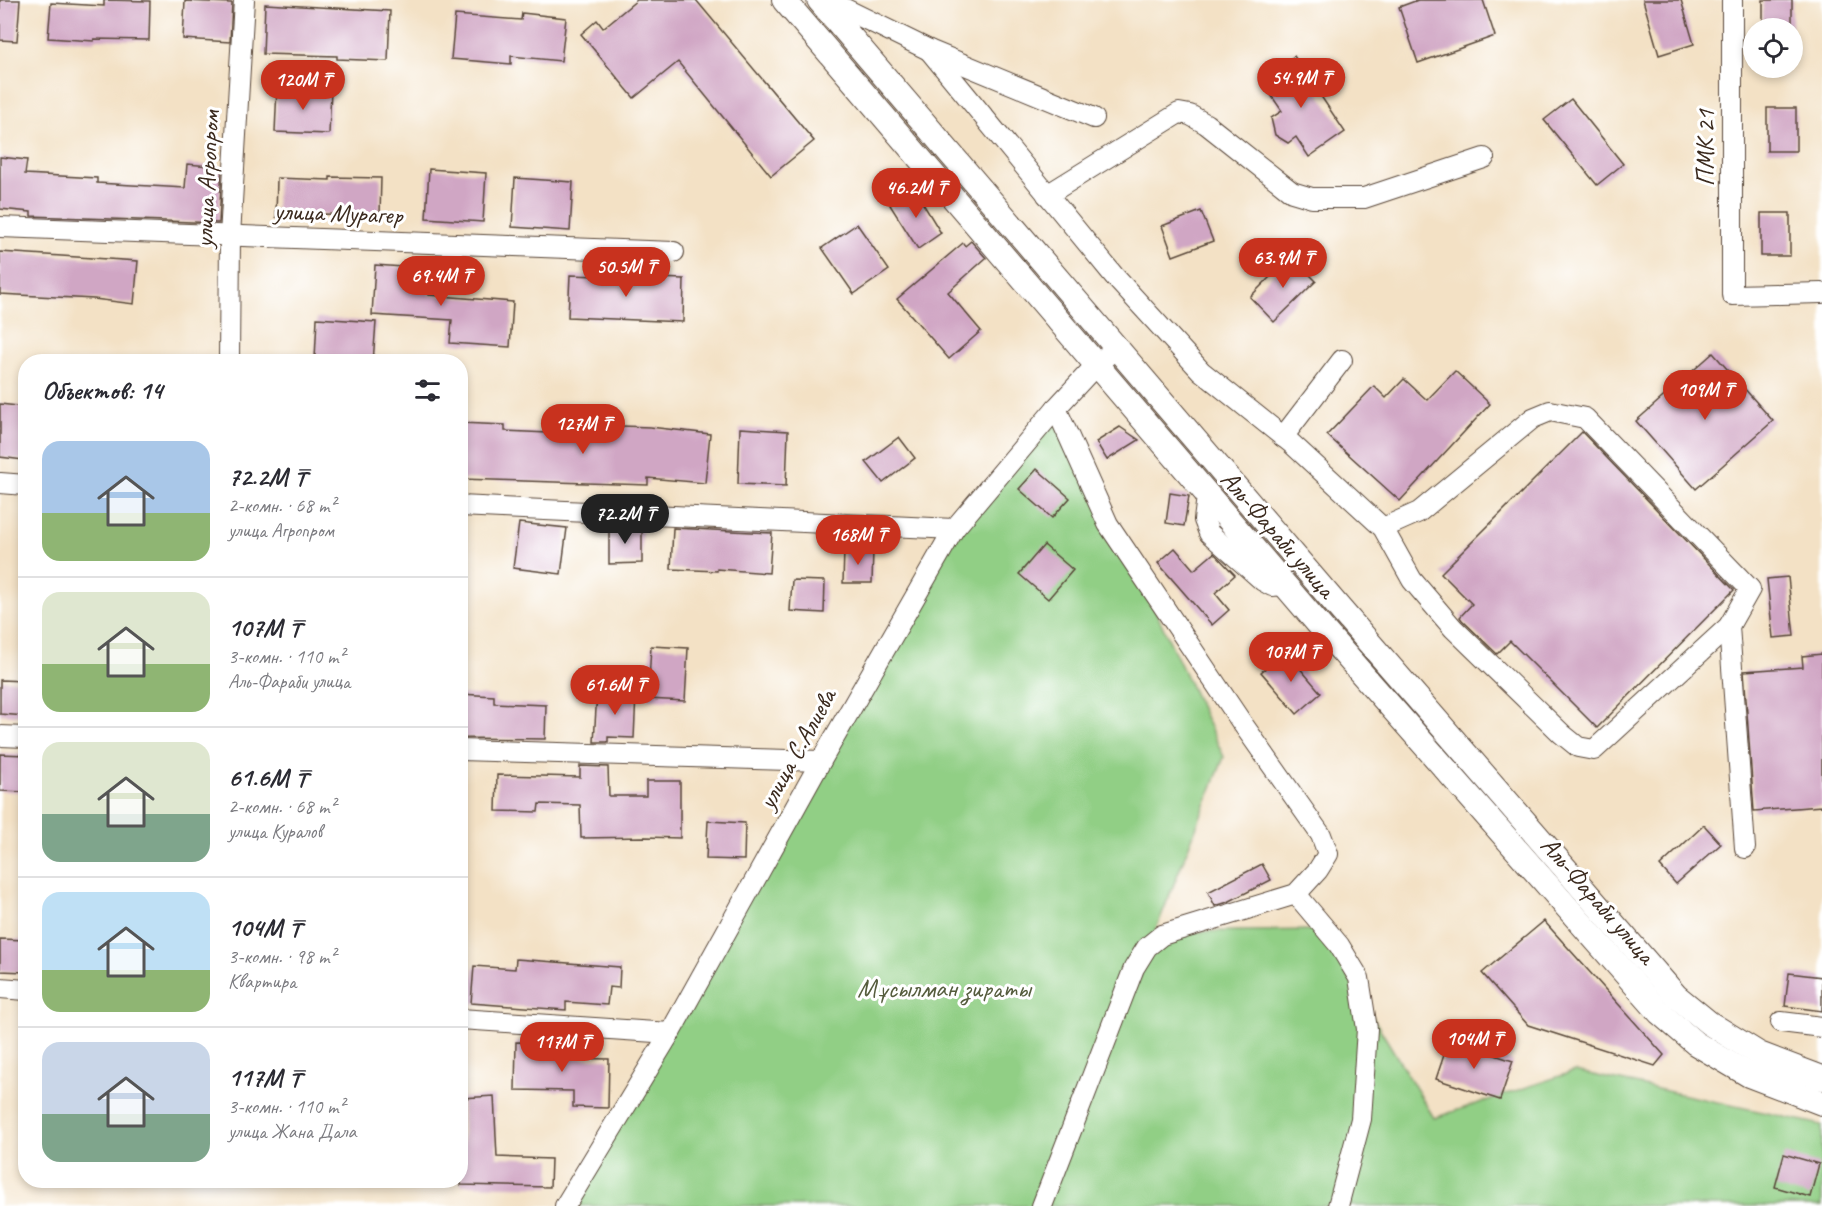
<!DOCTYPE html>
<html lang="ru">
<meta charset="utf-8">
<style>
body{margin:0;font-family:Caveat,sans-serif;background:#f2f2f3;color:#2b2b33;height:100vh;display:flex;flex-direction:column;font-size:22px;white-space:nowrap}
*{box-sizing:border-box;margin:0}
p{font-size:20px;color:#7c7c81}
.icon{flex:none;width:33px;height:33px;fill:none;stroke:currentColor;stroke-width:2;stroke-linecap:round;stroke-linejoin:round}
.map{position:relative;flex:1;overflow:hidden}
.side{position:absolute;left:18px;top:354px;width:450px;height:834px;display:flex;flex-direction:column;background:#fff;border-radius:24px;box-shadow:0 3px 9px #0003}
.side>*{flex:none}
.controls{position:absolute;left:1743px;top:18px;display:grid;gap:12px}
.controls a{display:grid;place-items:center;width:60px;height:60px;border-radius:50%;background:#fff;box-shadow:0 3px 9px #0003;font-size:30px}
.price{position:absolute;translate:-50% -51px;padding:0 14px;border-radius:21px;background:#c8321e;color:#fff;font-size:20px;line-height:39px;filter:drop-shadow(0 2px 3px #0008)}
.price::after{content:'';position:absolute;left:50%;top:36px;width:18px;height:14px;margin-left:-9px;background:inherit;clip-path:polygon(0 0,100% 0,50% 100%)}
.price.on{background:#222;color:#fff}
ul{padding:0;list-style:none}
li{display:flex;align-items:center;gap:18px;height:150px;padding:0 24px}
li+li{border-top:2px solid #e1e1e2}
li span{display:grid;place-items:center;flex:none;width:168px;height:120px;border-radius:18px;color:#555}
li>.icon{margin-inline-start:auto}
span .icon{width:72px;height:72px;fill:#fffc;stroke-width:1}
li b{font-size:26px}
h2{display:flex;justify-content:space-between;align-items:center;height:72px;padding:0 24px;font-size:26px}
.map>svg:first-child{display:block}
.green{fill:#91cf85;stroke:#667c52;stroke-width:1.5}
.building{fill:#d0a6c4}
.lines{fill:none;stroke-linecap:round;stroke-linejoin:round}
.minor-casing{stroke:#574537;stroke-width:22}
.major-casing{stroke:#574537;stroke-width:26}
.minor{stroke:#fff;stroke-width:20}
.major{stroke:#fff;stroke-width:24}
.labels{text-anchor:middle;dominant-baseline:central;stroke-width:6;stroke-linejoin:round;paint-order:stroke}
.street-label{font-size:26px;fill:#3b2a1e;stroke:#fff}
.park-label{font-size:26px;fill:#555c3d;stroke:#fff}
</style>
<div class="map">
<svg width="1822" height="1206" viewBox="0 0 1822 1206">
<rect width="100%" height="100%" fill="#fff"/>
<filter id="ink" filterUnits="userSpaceOnUse"><feTurbulence type="fractalNoise" baseFrequency=".0167" numOctaves="2"/><feDisplacementMap in="SourceGraphic" scale="12" xChannelSelector="R" yChannelSelector="G"/><feConvolveMatrix kernelMatrix="1 2 1 2 8 2 1 2 1" color-interpolation-filters="sRGB"/></filter>
<filter id="wash" filterUnits="userSpaceOnUse"><feTurbulence type="fractalNoise" baseFrequency=".008" numOctaves="4" result="noise"/><feDisplacementMap in="SourceGraphic" scale="24" xChannelSelector="R" yChannelSelector="G"/><feGaussianBlur stdDeviation="1.35" result="paint"/><feColorMatrix in="noise" values="0 0 0 0 0 0 0 0 0 0 0 0 0 0 0 0 0 1.4 0 .05"/><feComposite in="paint" operator="in"/></filter>
<g filter="url(#wash)">
<rect width="100%" height="100%" fill="#f3e1c5"/>
<!-- green -->
<polygon class="green" points="1056,399 1224,757 1155,932 1320,930 1434,1118 1575,1071 1822,1125 1822,1206 565,1206 954,529"/>
<g id="blocks">
<!-- building -->
<g class="building">
<polygon points="0,0 20,0 17,41 0,40"/>
<polygon points="104,0 150,1 149,40 94,39 94,41 48,38 51,3 104,6"/>
<polygon points="637,0 696,0 814,141 771,176 678,62 634,98 581,34 597,20 603,28"/>
<polygon points="1418,0 1483,0 1495,36 1418,63 1399,7"/>
<polygon points="1643,0 1681,0 1694,44 1659,55"/>
<rect x="1763" y="0" width="29" height="28"/>
<polygon points="185,1 232,3 230,42 183,39"/>
<polygon points="265,4 390,11 388,61 337,59 337,56 263,54"/>
<polygon points="522,13 566,18 561,61 511,56 511,64 451,59 455,15 521,20"/>
<polygon points="1294,56 1345,132 1309,157 1296,137 1288,143 1275,135 1271,118 1282,111 1260,79"/>
<polygon points="277,88 331,90 329,134 275,132"/>
<polygon points="1571,99 1623,164 1597,185 1544,120"/>
<rect x="1767" y="108" width="29" height="43"/>
<polygon points="0,157 27,160 25,174 97,178 97,183 185,188 187,164 222,167 219,223 31,216 31,212 0,209"/>
<polygon points="429,169 486,173 483,222 426,218"/>
<polygon points="330,177 381,178 380,215 319,214 319,218 276,217 277,178 330,180"/>
<polygon points="515,178 573,182 570,231 512,227"/>
<polygon points="914,189 941,233 918,249 890,205"/>
<polygon points="1201,211 1213,241 1173,256 1162,226"/>
<rect x="1761" y="213" width="29" height="43"/>
<polygon points="857,224 889,270 854,294 822,248"/>
<polygon points="971,241 986,258 948,292 981,331 949,359 897,299 963,243 965,246"/>
<polygon points="0,252 138,261 134,304 94,299 0,294"/>
<polygon points="1291,256 1316,281 1274,322 1250,297"/>
<polygon points="375,265 431,269 429,295 513,302 510,347 450,343 452,320 372,315"/>
<polygon points="570,275 684,279 683,322 568,317"/>
<polygon points="317,318 376,322 373,362 315,359"/>
<polygon points="1713,353 1773,421 1696,489 1636,421"/>
<polygon points="1455,371 1490,404 1400,501 1327,435 1374,386 1386,398 1404,379 1427,400"/>
<polygon points="0,404 26,407 23,460 0,457"/>
<polygon points="460,423 505,425 505,431 592,435 592,425 650,427 710,434 705,483 648,478 648,485 460,479"/>
<polygon points="1120,427 1139,440 1107,460 1096,442"/>
<polygon points="740,428 788,431 786,486 738,484"/>
<polygon points="1582,432 1734,590 1597,728 1510,641 1497,654 1462,620 1460,617 1472,604 1441,573"/>
<polygon points="899,437 915,458 883,483 866,462"/>
<polygon points="1037,469 1070,498 1052,518 1019,489"/>
<polygon points="1170,493 1189,496 1184,526 1166,523"/>
<polygon points="519,523 567,528 561,574 513,568"/>
<polygon points="609,526 642,526 642,563 609,564"/>
<polygon points="673,528 772,533 769,573 717,569 717,571 671,569"/>
<polygon points="1044,545 1073,570 1048,599 1019,574"/>
<polygon points="1175,548 1194,570 1214,553 1235,575 1215,593 1229,610 1212,625 1158,563"/>
<polygon points="844,550 873,550 872,583 843,583"/>
<polygon points="1788,577 1794,636 1773,638 1767,579"/>
<polygon points="792,580 825,581 824,613 790,611"/>
<polygon points="651,646 688,648 685,701 648,699"/>
<polygon points="1286,652 1321,693 1297,714 1261,672"/>
<polygon points="1822,654 1822,806 1754,811 1744,671 1803,667 1802,656"/>
<polygon points="0,680 26,681 26,716 0,714"/>
<polygon points="597,692 636,694 634,738 608,737 608,742 594,742"/>
<polygon points="460,694 494,696 494,703 546,705 545,739 460,738"/>
<polygon points="0,754 26,755 26,792 0,791"/>
<polygon points="580,766 608,767 609,796 646,796 646,781 680,781 680,838 645,837 581,838 580,805 539,804 538,812 496,811 497,775 580,777"/>
<polygon points="708,821 745,823 744,860 706,859"/>
<polygon points="1704,825 1721,844 1676,884 1660,866"/>
<polygon points="1262,864 1271,880 1228,902 1215,906 1208,892"/>
<polygon points="1544,921 1664,1055 1655,1066 1528,1025 1482,973"/>
<polygon points="0,939 26,940 26,972 0,971"/>
<polygon points="516,959 620,967 619,988 609,987 607,1005 566,1002 566,1010 471,1003 474,966 515,969"/>
<polygon points="1789,973 1822,977 1822,1011 1785,1006"/>
<polygon points="1449,1040 1513,1061 1500,1100 1436,1079"/>
<polygon points="516,1042 569,1043 569,1058 609,1059 608,1108 573,1107 573,1091 515,1090"/>
<polygon points="494,1096 497,1157 551,1159 550,1187 461,1185 462,1150 464,1150 462,1098"/>
<polygon points="1784,1154 1819,1164 1810,1197 1775,1187"/>
</g>
</g>
</g>
<g filter="url(#ink)">
<use href="#blocks" fill-opacity="0" stroke="#574537" stroke-width="1.5"/>
<g class="lines">
<defs>
<g id="minor">
<polyline points="827,0 929,50 1094,118"/>
<polyline points="1732,0 1732,295 1822,293"/>
<polyline points="929,50 1115,277 1201,371 1291,443 1383,528 1412,580 1453,628 1562,734 1578,747 1594,750 1729,626 1750,589 1585,418 1550,411 1533,418 1419,512 1383,528"/>
<polyline points="1047,195 1179,113 1190,115 1206,124 1292,192 1312,198 1364,198 1484,158"/>
<polyline points="0,227 674,252"/>
<polyline points="229,362 230,236 244,0"/>
<polyline points="1283,437 1342,360"/>
<polyline points="0,483 26,485"/>
<polyline points="1207,496 1204,520 1209,533 1263,581 1272,586 1284,585"/>
<polyline points="460,506 954,529"/>
<polyline points="1729,626 1745,848"/>
<polyline points="0,736 26,737"/>
<polyline points="460,750 821,761"/>
<polyline points="1296,894 1339,945 1359,978 1367,1029 1361,1119 1338,1206"/>
<polyline points="0,988 26,990"/>
<polyline points="460,1019 670,1033"/>
<polyline points="1781,1022 1822,1027"/>
<polyline points="565,1206 670,1033 821,761 954,529 1056,408 1095,366 1116,348"/>
<polyline points="1042,1206 1134,968 1147,947 1162,935 1296,894 1318,870 1328,854 1321,835 1242,723 1108,524 1056,408"/>
</g>
<g id="major">
<polyline points="784,0 1320,626 1660,1013 1695,1043 1749,1075 1822,1103"/>
<polyline points="819,0 1340,609 1676,996 1709,1023 1759,1054 1822,1078"/>
</g>
</defs>
<!-- minor casing -->
<use href="#minor" class="minor-casing"/>
<!-- major casing -->
<use href="#major" class="major-casing"/>
<!-- minor -->
<use href="#minor" class="minor"/>
<!-- major -->
<use href="#major" class="major"/>
</g>
</g>
<g class="labels">
<!-- street labels -->
<g class="street-label">
<text transform="translate(1705 148) rotate(-90)">ПМК 21</text>
<text transform="translate(207 179) rotate(-87)">улица Агропром</text>
<text transform="translate(338 213) rotate(2)">улица Мурагер</text>
<text transform="translate(1278 534) rotate(49)">Аль-Фараби улица</text>
<text transform="translate(797 749) rotate(-61)">улица С.Алиева</text>
<text transform="translate(1598 900) rotate(49)">Аль-Фараби улица</text>
</g>
<!-- park labels -->
<g class="park-label">
<text x="944" y="988">Мұсылман зираты</text>
</g>
</g>
</svg>
<div class="controls">
<a><svg class="icon" aria-label="locate" viewBox="0 0 24 24"><circle cx="12" cy="12" r="6"/><path d="M12 2v4M12 18v4M2 12h4M18 12h4"/></svg></a>
</div>
<b class="price" style="left:1301px;top:109px">54.9M ₸</b>
<b class="price" style="left:303px;top:111px">120M ₸</b>
<b class="price" style="left:916px;top:219px">46.2M ₸</b>
<b class="price" style="left:1283px;top:289px">63.9M ₸</b>
<b class="price" style="left:626px;top:298px">50.5M ₸</b>
<b class="price" style="left:441px;top:307px">69.4M ₸</b>
<b class="price" style="left:1705px;top:421px">109M ₸</b>
<b class="price" style="left:583px;top:455px">127M ₸</b>
<b class="price on" style="left:625px;top:545px">72.2M ₸</b>
<b class="price" style="left:858px;top:566px">168M ₸</b>
<b class="price" style="left:1291px;top:683px">107M ₸</b>
<b class="price" style="left:615px;top:716px">61.6M ₸</b>
<b class="price" style="left:1474px;top:1070px">104M ₸</b>
<b class="price" style="left:562px;top:1073px">117M ₸</b>
<section class="side">
<h2>Объектов: 14<svg class="icon" aria-label="filters" viewBox="0 0 24 24"><path d="M4 7h16M4 17h16"/><circle cx="9" cy="7" r="2"/><circle cx="15" cy="17" r="2"/></svg></h2>
<ul>
<li><span style="background:linear-gradient(#a9c7e8 60%,#8fb573 0)"><svg class="icon" aria-label="home" viewBox="0 0 24 24"><path d="M3 11l9-7 9 7M6 9v11h12V9"/></svg></span><div><b>72.2M ₸</b><p>2-комн. · 68 m²</p><p>улица Агропром</p></div></li>
<li><span style="background:linear-gradient(#dfe7d0 60%,#8fb573 0)"><svg class="icon" aria-label="home" viewBox="0 0 24 24"><path d="M3 11l9-7 9 7M6 9v11h12V9"/></svg></span><div><b>107M ₸</b><p>3-комн. · 110 m²</p><p>Аль-Фараби улица</p></div></li>
<li><span style="background:linear-gradient(#dfe7d0 60%,#7fa58c 0)"><svg class="icon" aria-label="home" viewBox="0 0 24 24"><path d="M3 11l9-7 9 7M6 9v11h12V9"/></svg></span><div><b>61.6M ₸</b><p>2-комн. · 68 m²</p><p>улица Куралов</p></div></li>
<li><span style="background:linear-gradient(#bfe0f5 65%,#8fb573 0)"><svg class="icon" aria-label="home" viewBox="0 0 24 24"><path d="M3 11l9-7 9 7M6 9v11h12V9"/></svg></span><div><b>104M ₸</b><p>3-комн. · 98 m²</p><p>Квартира</p></div></li>
<li><span style="background:linear-gradient(#c9d6e8 60%,#7fa58c 0)"><svg class="icon" aria-label="home" viewBox="0 0 24 24"><path d="M3 11l9-7 9 7M6 9v11h12V9"/></svg></span><div><b>117M ₸</b><p>3-комн. · 110 m²</p><p>улица Жана Дала</p></div></li>
</ul>
</section>
</div>
